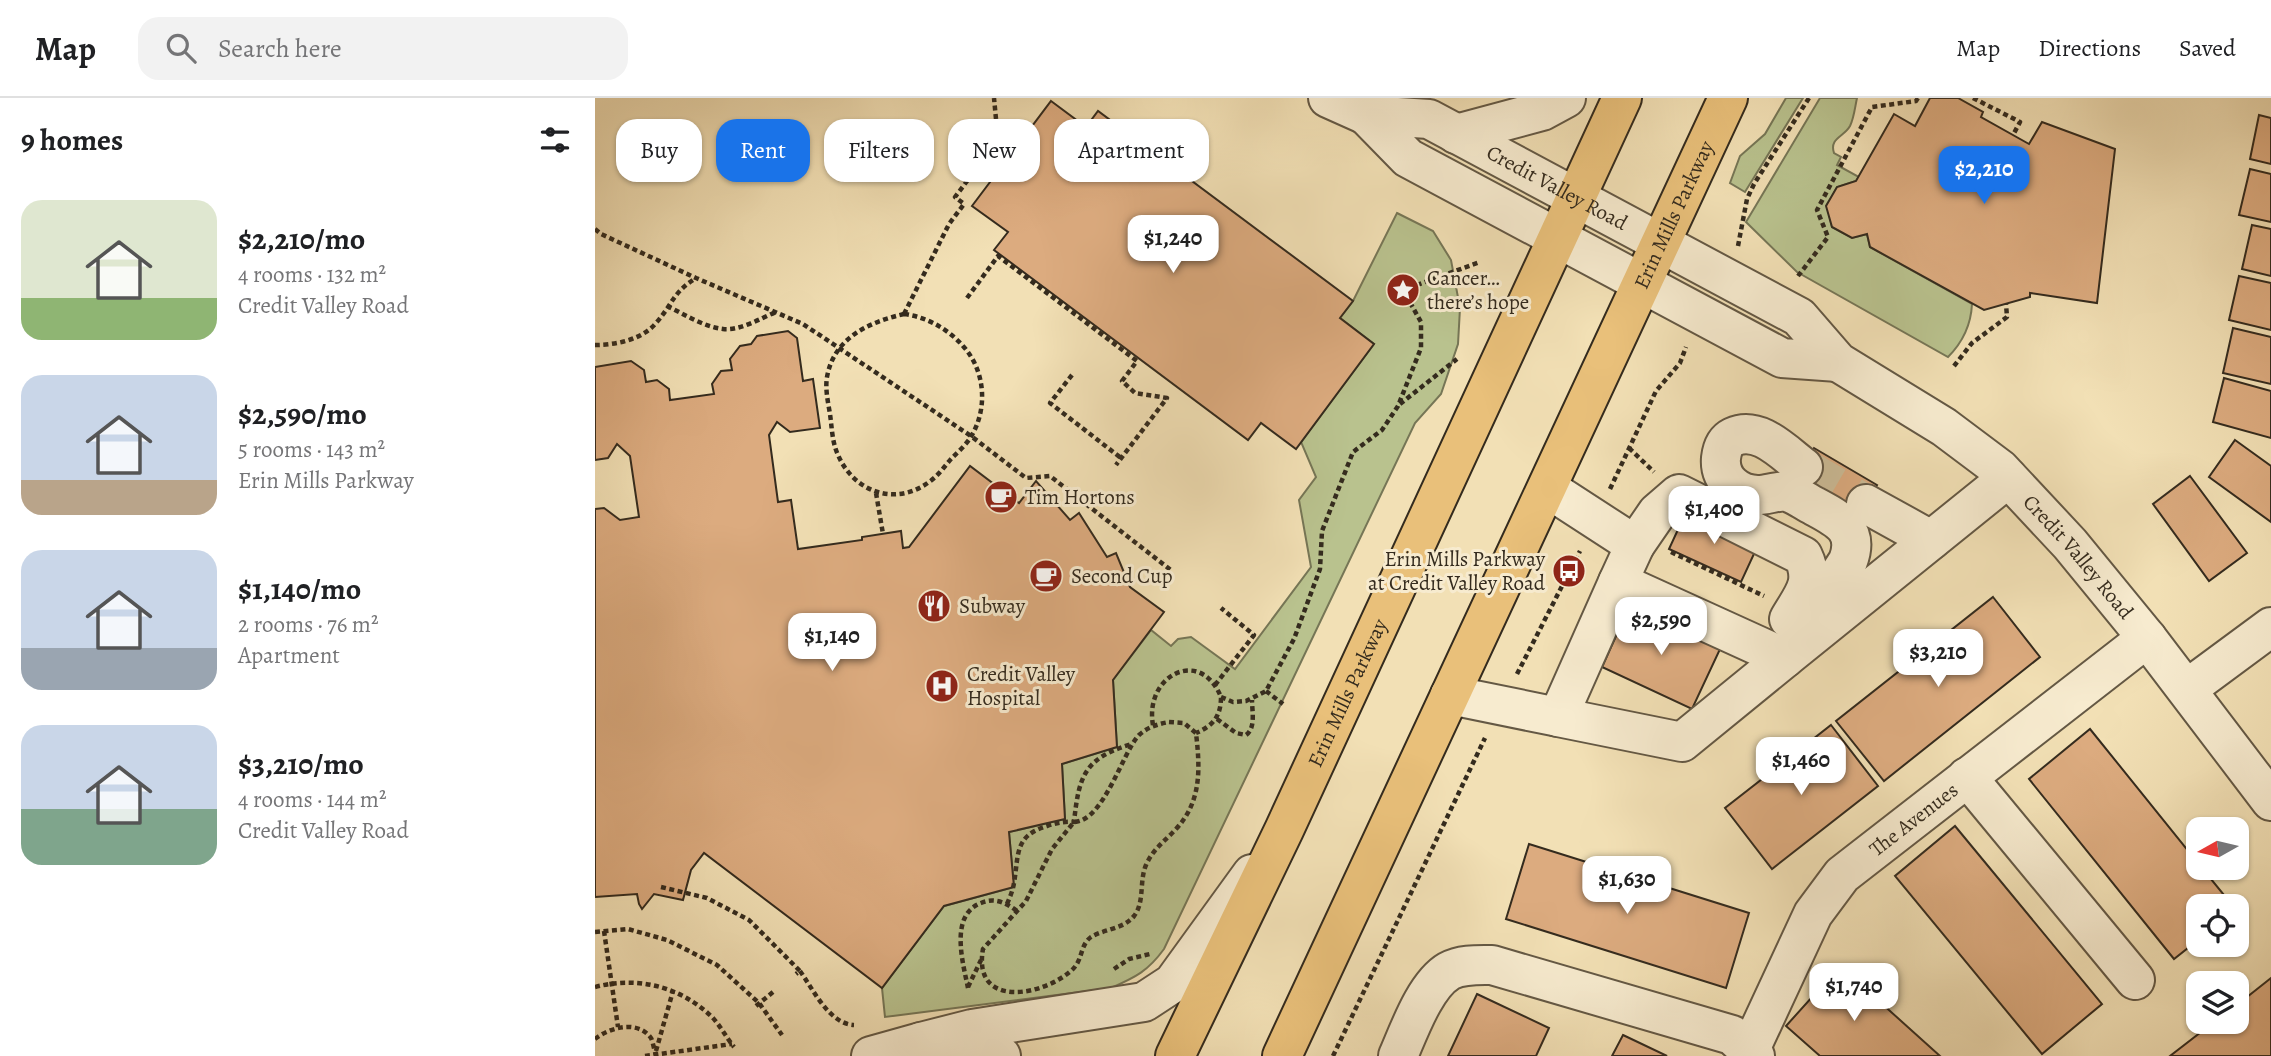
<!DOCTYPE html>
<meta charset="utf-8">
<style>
body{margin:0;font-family:Alegreya,serif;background:#f2f2f2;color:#202124;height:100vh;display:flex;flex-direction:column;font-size:26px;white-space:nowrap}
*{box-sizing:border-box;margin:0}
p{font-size:23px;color:#757577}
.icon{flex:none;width:38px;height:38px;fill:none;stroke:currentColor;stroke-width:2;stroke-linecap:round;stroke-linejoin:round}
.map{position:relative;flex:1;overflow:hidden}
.sheet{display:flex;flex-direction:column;background:#fff;width:595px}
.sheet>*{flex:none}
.guide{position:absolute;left:21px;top:21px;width:665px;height:63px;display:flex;gap:14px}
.needle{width:46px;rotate:262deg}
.controls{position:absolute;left:1591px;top:719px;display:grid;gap:14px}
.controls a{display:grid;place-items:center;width:63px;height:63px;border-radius:14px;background:#fff;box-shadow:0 2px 5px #0004;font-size:35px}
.price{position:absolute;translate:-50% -60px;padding:0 16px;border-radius:14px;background:#fff;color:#222;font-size:23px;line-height:46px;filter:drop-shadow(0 2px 4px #0008)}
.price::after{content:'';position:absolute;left:50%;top:42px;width:21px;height:16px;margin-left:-10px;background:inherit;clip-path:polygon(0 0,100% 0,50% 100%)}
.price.current{background:#1a73e8;color:#fff}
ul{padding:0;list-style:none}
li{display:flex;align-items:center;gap:21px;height:175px;padding:0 21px}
li span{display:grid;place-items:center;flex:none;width:196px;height:140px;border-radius:21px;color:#555}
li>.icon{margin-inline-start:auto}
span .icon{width:84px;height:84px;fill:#fffc;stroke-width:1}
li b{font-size:30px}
h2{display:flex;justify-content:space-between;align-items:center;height:84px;padding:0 21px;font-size:30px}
.chip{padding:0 24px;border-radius:21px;background:#fff;box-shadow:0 2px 5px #0004;font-size:24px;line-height:63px}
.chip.current{background:#1a73e8;color:#fff}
header{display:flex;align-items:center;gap:42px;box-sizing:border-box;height:98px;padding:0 35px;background:#fff;border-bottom:2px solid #e0e0e0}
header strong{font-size:33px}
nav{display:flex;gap:38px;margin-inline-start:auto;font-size:24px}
.search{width:490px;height:63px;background:#f2f2f2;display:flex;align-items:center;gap:18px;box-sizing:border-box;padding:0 24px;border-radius:21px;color:#757577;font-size:26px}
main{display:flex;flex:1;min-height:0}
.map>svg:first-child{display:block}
.green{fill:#b9c28e;stroke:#767656;stroke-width:2}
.building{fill:#dcab7f;stroke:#342b1e;stroke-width:2}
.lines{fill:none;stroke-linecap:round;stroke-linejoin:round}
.minor-tunnel{stroke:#ccbc97;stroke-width:38;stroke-dasharray:38 19;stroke-linecap:butt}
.minor-casing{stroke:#645844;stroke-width:42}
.major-casing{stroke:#342b1e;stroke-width:42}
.path{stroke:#342b1e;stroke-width:4.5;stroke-dasharray:5 3.5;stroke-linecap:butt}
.minor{stroke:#f7ebcf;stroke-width:38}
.major{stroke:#e9c07a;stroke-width:38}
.labels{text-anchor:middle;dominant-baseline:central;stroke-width:6;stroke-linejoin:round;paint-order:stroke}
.street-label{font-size:21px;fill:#342b1e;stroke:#f7ebcf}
.poi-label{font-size:21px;fill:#342b1e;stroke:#f7ebcf;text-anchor:start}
</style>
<header>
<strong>Map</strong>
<div class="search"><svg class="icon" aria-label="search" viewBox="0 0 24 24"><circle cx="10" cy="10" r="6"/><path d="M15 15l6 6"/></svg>Search here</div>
<nav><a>Map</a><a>Directions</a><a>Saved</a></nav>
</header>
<main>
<section class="sheet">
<h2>9 homes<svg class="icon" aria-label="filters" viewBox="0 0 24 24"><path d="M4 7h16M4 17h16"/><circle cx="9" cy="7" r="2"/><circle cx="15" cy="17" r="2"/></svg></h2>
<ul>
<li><span style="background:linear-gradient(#dfe7d0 70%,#8fb573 0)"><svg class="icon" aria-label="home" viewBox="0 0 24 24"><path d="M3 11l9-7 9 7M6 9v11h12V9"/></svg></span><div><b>$2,210/mo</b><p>4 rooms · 132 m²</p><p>Credit Valley Road</p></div></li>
<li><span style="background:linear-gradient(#c9d6e8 75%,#b9a48a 0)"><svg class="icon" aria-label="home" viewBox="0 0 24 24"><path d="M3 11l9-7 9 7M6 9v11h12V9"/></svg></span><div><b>$2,590/mo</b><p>5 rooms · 143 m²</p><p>Erin Mills Parkway</p></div></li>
<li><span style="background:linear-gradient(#c9d6e8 70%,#9aa5b1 0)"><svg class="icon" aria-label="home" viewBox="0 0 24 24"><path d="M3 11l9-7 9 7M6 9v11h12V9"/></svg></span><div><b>$1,140/mo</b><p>2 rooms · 76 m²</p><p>Apartment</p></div></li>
<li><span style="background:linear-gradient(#c9d6e8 60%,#7fa58c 0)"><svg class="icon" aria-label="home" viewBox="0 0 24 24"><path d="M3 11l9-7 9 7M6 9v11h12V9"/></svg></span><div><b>$3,210/mo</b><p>4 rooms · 144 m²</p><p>Credit Valley Road</p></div></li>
</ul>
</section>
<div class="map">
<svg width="1676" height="958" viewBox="0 0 1676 958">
<rect width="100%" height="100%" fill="#f2e0b5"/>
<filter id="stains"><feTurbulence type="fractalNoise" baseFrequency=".00286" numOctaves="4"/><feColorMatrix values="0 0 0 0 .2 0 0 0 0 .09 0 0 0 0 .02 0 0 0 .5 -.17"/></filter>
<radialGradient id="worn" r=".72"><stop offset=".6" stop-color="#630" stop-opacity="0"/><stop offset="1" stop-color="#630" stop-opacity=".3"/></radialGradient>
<!-- green -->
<g class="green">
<polygon points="1191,0 1208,0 1150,94 1135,85 1145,58 1170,36"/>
<path d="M 1225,0 L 1262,0 C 1260,9 1259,20 1255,28 C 1249,39 1234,40 1239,55 L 1246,59 L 1242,67 L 1264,79 L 1261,83 L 1242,89 L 1232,108 L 1237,129 L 1257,140 L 1272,136 L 1275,149 L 1377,206 C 1376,227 1368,244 1353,259 L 1202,174 L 1151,124 Z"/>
<path d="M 802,115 L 838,133 L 856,162 L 865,210 L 863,246 L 846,296 L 820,325 L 569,851 C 553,873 541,879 516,890 L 290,919 L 287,890 L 349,808 L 419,789 L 414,734 L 470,721 L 467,666 L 522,649 L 518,582 L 556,532 L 576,548 L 583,541 L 596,539 L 640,571 L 716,469 L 704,402 L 721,379 L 706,344 L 779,246 L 745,220 L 758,203 Z"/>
</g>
<!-- building -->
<g class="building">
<polygon points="1335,0 1363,0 1388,14 1386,19 1434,46 1447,24 1520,51 1502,205 1435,195 1435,199 1389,212 1275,149 1272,136 1257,140 1237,129 1231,108 1242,89 1261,83 1299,16 1320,28"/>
<polygon points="456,3 491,29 503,13 758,203 745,220 779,246 701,351 666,325 653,342 399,152 413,134 377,108"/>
<polygon points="1664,17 1676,20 1676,66 1655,61"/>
<polygon points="1655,71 1676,76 1676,124 1644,117"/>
<polygon points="1657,127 1676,131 1676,178 1647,171"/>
<polygon points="1644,178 1676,185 1676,232 1634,222"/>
<polygon points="1638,230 1676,239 1676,286 1628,275"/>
<polygon points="193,233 202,240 208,283 218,281 225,330 195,334 182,324 174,337 183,404 196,402 203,451 267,442 267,439 306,433 308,450 314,449 375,368 424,405 441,383 475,422 484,415 512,459 521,455 535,489 569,514 518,582 522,649 467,666 470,721 414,734 419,789 349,808 287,890 109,755 96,772 88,802 59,796 47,811 44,806 42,796 0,799 0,411 9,410 25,422 44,419 35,358 22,346 13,360 0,362 0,269 36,263 49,272 51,284 62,282 74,291 75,302 119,296 117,286 126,273 137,272 135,261 145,248 156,246 162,238"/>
<polygon points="1629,280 1676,293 1676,340 1618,324"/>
<polygon points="1640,342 1676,368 1676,424 1614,379"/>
<polygon points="1219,350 1282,387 1264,418 1201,380"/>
<polygon points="1595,378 1652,455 1614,483 1558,406"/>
<polygon points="1092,412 1164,445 1146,484 1074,451"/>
<polygon points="1398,499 1445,559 1289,683 1241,623"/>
<polygon points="1035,507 1126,549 1097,611 1007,569"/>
<polygon points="1236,627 1283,688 1177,771 1130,710"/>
<polygon points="1495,631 1603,765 1603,770 1607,770 1638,808 1603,808 1603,842 1579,861 1434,681"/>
<polygon points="1360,728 1507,906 1447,956 1300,778"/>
<polygon points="934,746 1154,815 1131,890 911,821"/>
<polygon points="1245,868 1345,958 1225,958 1191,928"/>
<polygon points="1676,880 1676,958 1575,958 1619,924 1642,924 1642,907"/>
<polygon points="882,896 954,930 941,958 853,958"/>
<polygon points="1028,937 1072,958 1017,958"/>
</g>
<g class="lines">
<!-- minor-tunnel -->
<polyline class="minor-tunnel" points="1208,369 1271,406"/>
<defs>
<g id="minor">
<path id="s1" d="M 733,0 L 771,17 L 834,21 L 1204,219 L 1243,264 L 1349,329 L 1405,371 L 1475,446 L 1552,540 L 1676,703"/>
<polyline points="771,17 813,60 1187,260 1243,264"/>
<polyline points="861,36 947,13 971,0"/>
<polyline points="952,390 1040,447 1023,484 1190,560 1413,380"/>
<polyline points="1271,406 1336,442"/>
<path d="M 1040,447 L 1062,415 L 1084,396 L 1208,458 C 1221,485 1208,497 1194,521"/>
<polyline points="1592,591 1676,529"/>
<polyline points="855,597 963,619 1023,484"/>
<path d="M 963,619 L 1087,644 L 1190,560 L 1253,463 C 1265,431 1243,421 1219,408 C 1211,404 1203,398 1195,395 C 1185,391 1174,397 1163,397 C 1143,397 1124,382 1126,360 C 1127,351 1130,343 1138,339 C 1164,327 1189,355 1208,369"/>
<polyline points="1372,679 1540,882"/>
<polyline points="326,944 377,931 549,904 578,885 657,776"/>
<polyline points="276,958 326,944 371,948 406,958"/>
<path d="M 803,958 C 814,933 830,887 854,873 C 867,866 883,867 897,867 L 1137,937 L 1160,958"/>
<path id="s2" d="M 1152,958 L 1218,816 L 1247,777 L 1552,540"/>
</g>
<g id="major">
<path id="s3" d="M 580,958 L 689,732 L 1027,0"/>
<path id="s4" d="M 687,958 L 1133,0"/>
</g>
</defs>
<!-- minor casing -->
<use href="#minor" class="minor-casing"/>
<!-- major casing -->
<use href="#major" class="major-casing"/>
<!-- path -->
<g class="path">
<polyline points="1378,0 1425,24 1418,37"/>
<polyline points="0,131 6,136 101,180 208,226 376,338 431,380 455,378 577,473"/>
<polyline points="1143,148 1152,101 1159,86 1214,0"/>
<polyline points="1203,178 1233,139 1222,112 1277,9 1321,3 1323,0"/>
<polyline points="372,200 403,158 542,263 527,283 540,295 572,300 521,367"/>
<path d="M 72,208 C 89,216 109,229 128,231 C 145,233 166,220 181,214"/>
<path d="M 309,216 C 332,219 353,231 368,248 C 390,272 393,309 377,337 C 372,346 363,354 356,361 C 349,369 343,378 334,384 C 300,409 259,394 243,357 C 237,344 237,330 235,316 C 233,304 230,291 232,279 C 239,239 275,224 309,216 Z"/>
<polyline points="309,216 354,126 369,106 360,99 403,42 399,0"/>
<path d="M 0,247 C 20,247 47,242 61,225 C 78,206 77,195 101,180"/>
<polyline points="1359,268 1377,245 1412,219 1411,206"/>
<polyline points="477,277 455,305 526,360"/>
<polyline points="805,306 862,261"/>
<polyline points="1034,350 1059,374"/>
<polyline points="1015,391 1061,293 1085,265 1091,249"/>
<polyline points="281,395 288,436"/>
<polyline points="1076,454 1169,498"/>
<polyline points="922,576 985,453"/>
<polyline points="620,587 659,537 626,510"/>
<polyline points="671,593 688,606"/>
<polyline points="626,599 638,604 651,603 671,593 699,541 725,471 727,433 758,354 787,332 803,308 826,250 826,224 808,192 885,164"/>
<path d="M 622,621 L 641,635 L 651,637 C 661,630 657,613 657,602"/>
<path d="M 574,624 L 589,625 L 601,635 C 605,670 607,703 581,731 C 570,743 558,751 551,767 C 544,783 550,804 539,818 C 529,831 509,831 496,839 C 485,847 488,861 478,871 C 450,898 377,912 388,851 L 431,803 L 457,751 L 479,724 C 509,723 527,655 544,637 C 553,629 563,626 574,624 Z"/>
<path d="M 558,627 C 549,578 605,548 626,599 C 626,618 618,628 601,635"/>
<polyline points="66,789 112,800 154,822 205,873 201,876"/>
<path d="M 412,806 C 415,799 418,792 419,785 C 424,756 419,738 452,728 C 461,725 470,723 479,724 C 484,678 489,660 537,646"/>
<polyline points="9,833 23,929"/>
<polyline points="0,834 33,831 72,842 122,867 164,905 187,937"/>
<polyline points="519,871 534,861 555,856"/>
<path d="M 205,873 C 218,891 234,926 259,927"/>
<path d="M 0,889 C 42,878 84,888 116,918 C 125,927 131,939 139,949"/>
<polyline points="373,889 386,862"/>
<path d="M 373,890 C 368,865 354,817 386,805 C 400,799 411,805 422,813"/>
<polyline points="161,908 178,894"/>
<path d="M 0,941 C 14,930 42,921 56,940 C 58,944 59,952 61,957"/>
<polyline points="61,953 78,893"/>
<polyline points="50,958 137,946"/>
<polyline points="738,958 890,640"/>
</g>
<!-- minor -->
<use href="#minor" class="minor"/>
<!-- major -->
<use href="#major" class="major"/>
</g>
<!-- icons -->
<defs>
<symbol id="sight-disc" viewBox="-11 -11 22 22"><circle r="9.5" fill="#8f2418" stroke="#f7ebcf"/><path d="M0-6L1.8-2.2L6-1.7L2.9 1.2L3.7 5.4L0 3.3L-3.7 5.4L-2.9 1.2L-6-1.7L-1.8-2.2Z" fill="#fff"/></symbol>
<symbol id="cafe-disc" viewBox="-11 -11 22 22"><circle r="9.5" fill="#8f2418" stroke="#f7ebcf"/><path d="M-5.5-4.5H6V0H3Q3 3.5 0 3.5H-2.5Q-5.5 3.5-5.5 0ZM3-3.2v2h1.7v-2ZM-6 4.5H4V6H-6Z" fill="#fff"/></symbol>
<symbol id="bus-disc" viewBox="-11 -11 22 22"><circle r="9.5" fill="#8f2418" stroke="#f7ebcf"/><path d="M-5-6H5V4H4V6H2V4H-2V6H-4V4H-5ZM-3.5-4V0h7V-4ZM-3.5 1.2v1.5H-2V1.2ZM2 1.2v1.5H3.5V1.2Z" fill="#fff"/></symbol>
<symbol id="restaurant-disc" viewBox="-11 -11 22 22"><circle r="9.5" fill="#8f2418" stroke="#f7ebcf"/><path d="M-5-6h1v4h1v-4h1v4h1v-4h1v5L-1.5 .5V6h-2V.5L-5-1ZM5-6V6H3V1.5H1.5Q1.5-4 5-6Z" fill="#fff"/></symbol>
<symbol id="hospital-disc" viewBox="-11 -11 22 22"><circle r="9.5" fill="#8f2418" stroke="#f7ebcf"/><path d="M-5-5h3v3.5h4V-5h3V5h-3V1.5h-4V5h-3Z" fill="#fff"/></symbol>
</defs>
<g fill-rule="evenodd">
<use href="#sight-disc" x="789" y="173" width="38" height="38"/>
<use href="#cafe-disc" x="387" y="380" width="38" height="38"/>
<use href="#bus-disc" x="955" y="454" width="38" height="38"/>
<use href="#cafe-disc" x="432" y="459" width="38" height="38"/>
<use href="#restaurant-disc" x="320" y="489" width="38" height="38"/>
<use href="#hospital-disc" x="328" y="569" width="38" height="38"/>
</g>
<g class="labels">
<!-- street labels -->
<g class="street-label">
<text stroke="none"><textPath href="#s1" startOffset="250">Credit Valley Road</textPath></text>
<text stroke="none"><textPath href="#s4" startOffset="928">Erin Mills Parkway</textPath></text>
<text stroke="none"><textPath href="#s1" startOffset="896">Credit Valley Road</textPath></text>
<text stroke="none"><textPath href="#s3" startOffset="402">Erin Mills Parkway</textPath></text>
<text stroke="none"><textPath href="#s2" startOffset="296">The Avenues</textPath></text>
</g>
<!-- poi labels -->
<g class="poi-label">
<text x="832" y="180">Cancer…<tspan x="832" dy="24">there’s hope</tspan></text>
<text x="430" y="399">Tim Hortons</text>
<text x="950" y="461" text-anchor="end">Erin Mills Parkway<tspan x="950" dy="24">at Credit Valley Road</tspan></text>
<text x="476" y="478">Second Cup</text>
<text x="364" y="508">Subway</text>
<text x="372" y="576">Credit Valley<tspan x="372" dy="24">Hospital</tspan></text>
</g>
</g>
<rect width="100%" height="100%" filter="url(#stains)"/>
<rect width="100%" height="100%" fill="url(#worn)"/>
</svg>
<div class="controls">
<a><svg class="needle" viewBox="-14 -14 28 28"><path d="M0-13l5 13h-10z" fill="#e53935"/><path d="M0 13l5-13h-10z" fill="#757577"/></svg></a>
<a><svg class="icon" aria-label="locate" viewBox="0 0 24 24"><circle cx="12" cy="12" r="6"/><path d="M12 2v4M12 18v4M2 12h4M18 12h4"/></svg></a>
<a><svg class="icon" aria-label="layers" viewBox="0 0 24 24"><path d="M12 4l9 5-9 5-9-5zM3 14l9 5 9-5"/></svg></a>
</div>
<b class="price current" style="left:1389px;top:108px">$2,210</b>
<b class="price" style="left:578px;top:177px">$1,240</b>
<b class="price" style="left:1119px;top:448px">$1,400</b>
<b class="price" style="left:1066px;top:559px">$2,590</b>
<b class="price" style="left:237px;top:575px">$1,140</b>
<b class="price" style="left:1343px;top:591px">$3,210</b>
<b class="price" style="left:1206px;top:699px">$1,460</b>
<b class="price" style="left:1032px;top:818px">$1,630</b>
<b class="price" style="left:1259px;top:925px">$1,740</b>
<div class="guide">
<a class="chip">Buy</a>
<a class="chip current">Rent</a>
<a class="chip">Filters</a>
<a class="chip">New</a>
<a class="chip">Apartment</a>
</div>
</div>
</main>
